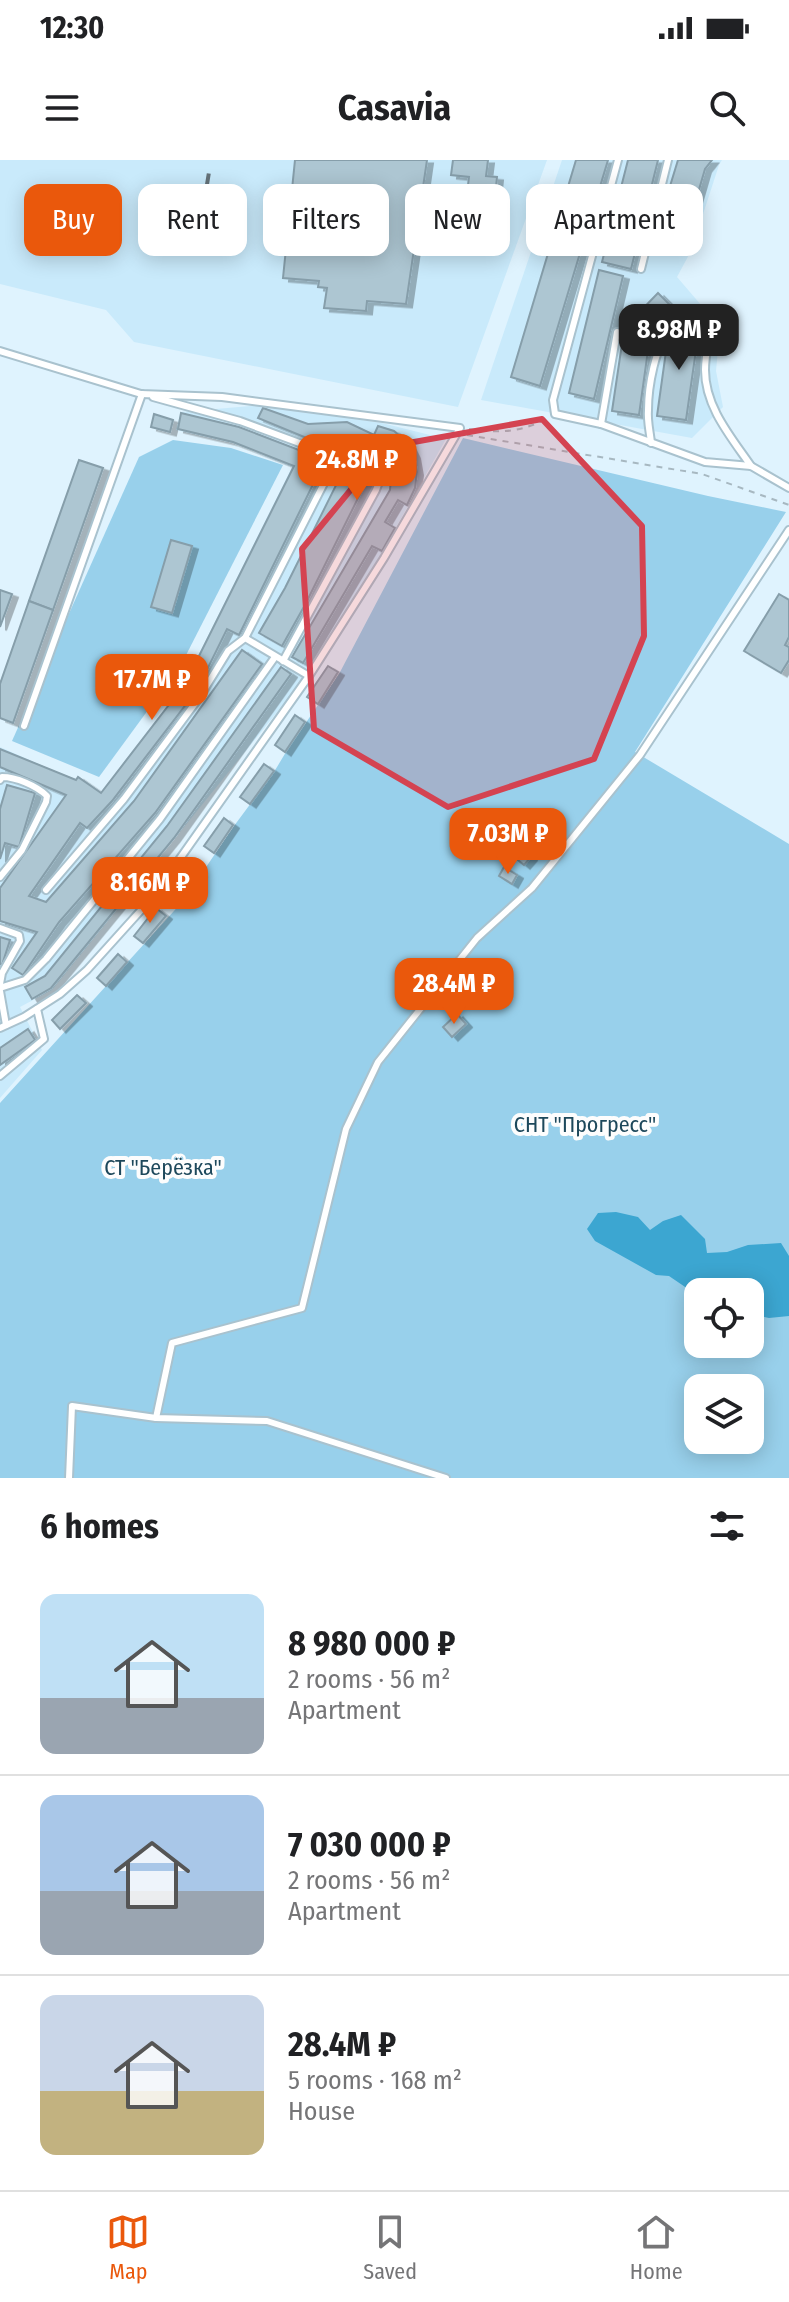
<!DOCTYPE html>
<meta charset="utf-8">
<style>
body{margin:0;font-family:"Fira Sans Condensed",sans-serif;background:#f2f2f2;color:#202124;height:100vh;display:flex;flex-direction:column;font-size:30px;white-space:nowrap}
*{box-sizing:border-box;margin:0}
p{font-size:26px;color:#757577}
.icon{flex:none;width:44px;height:44px;fill:none;stroke:currentColor;stroke-width:2;stroke-linecap:round;stroke-linejoin:round}
.map{position:relative;height:1318px;overflow:hidden}
.details{display:flex;flex-direction:column;background:#fff;flex:1}
.details>*{flex:none}
.guide{position:absolute;left:24px;top:24px;width:742px;height:72px;display:flex;gap:16px}
.buttons{position:absolute;left:684px;top:1118px;display:grid;gap:16px}
.buttons a{display:grid;place-items:center;width:80px;height:80px;border-radius:16px;background:#fff;box-shadow:0 4px 20px #0003;font-size:40px}
.price{position:absolute;translate:-50% -68px;padding:0 18px;border-radius:16px;background:#ea580c;color:#fff;font-size:26px;line-height:52px;filter:drop-shadow(0 2px 4px #0008)}
.price::after{content:'';position:absolute;left:50%;top:48px;width:24px;height:18px;margin-left:-12px;background:inherit;clip-path:polygon(0 0,100% 0,50% 100%)}
.price.on{background:#222;color:#fff}
ul{padding:0;list-style:none}
li{display:flex;align-items:center;gap:24px;height:200px;padding:0 40px}
li+li{border-top:2px solid #e0e0e0}
li span{display:grid;place-items:center;flex:none;width:224px;height:160px;border-radius:16px;color:#555}
li>.icon{margin-inline-start:auto}
span .icon{width:96px;height:96px;fill:#fffc;stroke-width:1}
li b{font-size:34px}
h2{display:flex;justify-content:space-between;align-items:center;height:96px;padding:0 40px;font-size:34px}
.chip{padding:0 28px;border-radius:16px;background:#fff;box-shadow:0 4px 20px #0003;font-size:28px;line-height:72px}
.chip.on{background:#ea580c;color:#fff}
.status{display:flex;justify-content:space-between;align-items:center;height:56px;padding:0 40px;background:#fff;direction:ltr}
.status svg{height:22px;fill:currentColor}
header{display:flex;justify-content:space-between;align-items:center;height:104px;padding:0 40px;background:#fff;font-size:36px;font-weight:700}
.dock{display:flex;justify-content:space-around;align-items:center;height:112px;border-top:2px solid #e0e0e0;background:#fff;font-size:22px;color:#757577}
.dock a{display:grid;justify-items:center;gap:4px}
.dock .on{color:#ea580c}
.map>svg:first-child{display:block}
.built{fill:#c9eafb}
.green{fill:#98d0eb;fill-rule:evenodd}
.water{fill:#3ca6d1}
.building{fill:#adc6d2;stroke:#869eaa;stroke-width:2;filter:url(#shadow)}
.lines{fill:none;stroke-linecap:round;stroke-linejoin:round}
.service-casing{stroke:#a9c2ce;stroke-width:10}
.path{stroke:#a7b8c1;stroke-width:2;stroke-dasharray:6 6;stroke-linecap:butt}
.service{stroke:#fff;stroke-width:6}
.rail{stroke:#657279;stroke-width:4;stroke-dasharray:14 14;stroke-linecap:butt}
.marked{fill:#d44351;fill-opacity:0.2;stroke:#d44351;stroke-width:6;stroke-linejoin:round}
.labels{text-anchor:middle;dominant-baseline:central;stroke-width:8;stroke-linejoin:round;paint-order:stroke}
.park-label{font-size:22px;fill:#1d485b;stroke:#fdfdfd}
</style>
<div class="status"><b>12:30</b><svg viewBox="0 0 49 12"><path d="M0 12V9h3v3zM5 12V6h3v6zM10 12V3h3v9zM15 12V0h3v12zM26 1h20v11H26zM47 4h2v5h-2z"/></svg></div>
<header><svg class="icon" aria-label="menu" viewBox="0 0 24 24"><path d="M4 6h16M4 12h16M4 18h16"/></svg>Casavia<svg class="icon" aria-label="search" viewBox="0 0 24 24"><circle cx="10" cy="10" r="6"/><path d="M15 15l6 6"/></svg></header>
<div class="map">
<svg width="789" height="1318" viewBox="0 0 789 1318">
<defs>
<filter id="shadow"><feDropShadow dx="6" dy="3.5" stdDeviation="0" flood-color="#0004"/></filter>
</defs>
<rect width="100%" height="100%" fill="#dff3fe"/>
<!-- built -->
<g class="built">
<polygon points="0,0 547,0 458,247 134,182 106,150 0,124"/>
<polygon points="562,0 722,0 719,5 691,91 677,117 720,167 716,211 723,247 692,278 481,240"/>
<polygon points="263,245 382,263 446,279 382,392 308,514 52,830 20,847 42,890 0,938 0,587 75,620 78,616 101,632 184,524 292,307 233,283 176,270 181,252"/>
</g>
<!-- green -->
<g class="green">
<path d="M 463,278 L 708,336 L 786,352 L 635,592 L 789,684 L 789,1318 L 0,1318 L 0,943 L 183,741 L 234,666 L 274,612 L 286,592 L 339,514 ZM 698,1132 L 750,1132 L 750,1184 L 698,1184 ZM 698,1228 L 750,1228 L 750,1280 L 698,1280 Z"/>
<polygon points="173,280 231,288 283,305 181,505 99,617 12,581 139,297"/>
</g>
<!-- water -->
<polygon class="water" points="616,1052 638,1057 650,1070 663,1061 681,1055 705,1079 707,1093 727,1092 748,1085 781,1083 789,1096 789,1156 769,1158 750,1154 750,1132 694,1133 669,1116 656,1115 595,1081 587,1069 598,1053"/>
<!-- building -->
<g class="building">
<polygon points="295,0 427,0 406,144 367,141 366,151 324,148 327,128 318,127 319,121 283,118"/>
<polygon points="453,0 488,0 486,16 497,17 495,36 467,33 469,17 451,15"/>
<polygon points="576,0 608,0 540,226 511,217"/>
<polygon points="628,0 658,0 631,109 602,102"/>
<polygon points="678,0 712,0 705,9 691,57 663,49"/>
<polygon points="599,110 623,116 594,239 569,233"/>
<polygon points="658,133 677,152 654,175 649,183 639,255 612,251 623,177 627,165"/>
<polygon points="675,164 703,167 700,191 696,190 686,260 657,256 667,184 673,184"/>
<polygon points="263,248 308,264 347,262 374,275 378,266 394,271 408,283 414,295 417,312 415,328 407,345 398,340 385,362 395,368 382,391 372,386 303,503 292,497 390,330 392,306 380,293 365,284 343,276 309,279 258,258"/>
<polygon points="181,253 239,267 325,300 239,475 227,469 197,530 112,641 87,668 80,663 29,736 46,742 134,641 242,490 262,504 155,653 59,762 23,815 12,808 37,772 0,761 0,728 66,635 0,607 0,589 76,620 78,617 101,633 185,524 294,306 233,282 178,269"/>
<polygon points="154,254 173,260 170,272 151,267"/>
<polygon points="349,299 372,310 306,443 282,486 259,473 285,428"/>
<polygon points="79,300 103,308 53,450 29,441"/>
<polygon points="171,380 192,386 172,453 151,447"/>
<polygon points="0,430 12,434 0,467"/>
<polygon points="779,434 789,440 789,477 785,485 789,487 789,500 781,513 744,491"/>
<polygon points="29,441 53,450 13,563 0,558 0,524"/>
<polygon points="328,506 338,512 318,544 307,537"/>
<polygon points="281,507 291,514 174,678 51,828 32,839 25,827 45,816 167,666"/>
<polygon points="295,555 305,562 285,592 275,585"/>
<polygon points="264,604 274,611 250,644 240,637"/>
<polygon points="7,625 35,633 19,687 5,683 0,699 0,649"/>
<polygon points="224,658 233,665 214,693 204,686"/>
<polygon points="520,688 531,697 524,705 513,696"/>
<polygon points="191,707 201,714 182,742 172,735"/>
<polygon points="504,707 517,715 512,724 499,716"/>
<polygon points="156,748 166,756 143,783 134,776"/>
<polygon points="0,777 10,780 2,805 0,804"/>
<polygon points="118,794 127,802 106,826 97,818"/>
<polygon points="77,835 86,843 60,869 52,860"/>
<polygon points="457,854 466,864 452,877 443,867"/>
<polygon points="28,869 35,880 0,905 0,888"/>
</g>
<g class="lines">
<defs>
<g id="service">
<polyline points="618,0 553,240 555,254 601,264 705,302 751,306 789,328"/>
<polyline points="641,109 668,0"/>
<path d="M 710,171 C 708,184 705,197 705,210 C 705,247 731,277 751,306"/>
<polyline points="0,191 141,234 222,237 460,268 384,398 309,516 152,738 87,810 60,834 24,857 0,868"/>
<polyline points="153,237 240,261 313,288 340,292 362,291 378,302 382,314 376,330 283,501"/>
<polyline points="601,264 617,172"/>
<path d="M 651,283 C 650,272 647,261 648,250 C 648,228 655,184 671,170"/>
<polyline points="245,478 340,292"/>
<polyline points="24,566 142,234"/>
<path d="M 0,620 L 2,617 C 16,617 37,626 47,636 L 46,642 L 22,690 L 0,717"/>
<polyline points="46,730 124,639 199,538 228,491 245,478 309,516"/>
<polyline points="0,768 19,775 20,781 2,813 0,824"/>
<polyline points="0,828 25,820 46,799 160,659 275,497"/>
<polyline points="0,831 6,865"/>
<polyline points="0,916 44,879 37,849"/>
<polyline points="156,1258 172,1183 302,1148 346,969 378,902 477,778 532,728 640,595 789,370"/>
<polyline points="69,1318 72,1246 156,1258 267,1261 446,1318"/>
</g>
</defs>
<!-- service casing -->
<use href="#service" class="service-casing"/>
<!-- path -->
<g class="path">
<path d="M 469,269 C 498,273 518,273 544,260"/>
<polyline points="467,275 702,314 789,345"/>
</g>
<!-- service -->
<use href="#service" class="service"/>
<!-- rail -->
<polyline class="rail" points="202,55 211,0"/>
</g>
<!-- marked area -->
<path class="marked" d="M 542,259 L 642,366 L 644,476 L 594,599 L 448,647 L 314,569 L 302,389 L 386,287 Z"/>
<g class="labels">
<!-- park labels -->
<g class="park-label">
<text x="585" y="964">СНТ "Прогресс"</text>
<text x="163" y="1007">СТ "Берёзка"</text>
</g>
</g>
</svg>
<div class="buttons">
<a><svg class="icon" aria-label="locate" viewBox="0 0 24 24"><circle cx="12" cy="12" r="6"/><path d="M12 2v4M12 18v4M2 12h4M18 12h4"/></svg></a>
<a><svg class="icon" aria-label="layers" viewBox="0 0 24 24"><path d="M12 4l9 5-9 5-9-5zM3 14l9 5 9-5"/></svg></a>
</div>
<b class="price on" style="left:679px;top:212px">8.98M ₽</b>
<b class="price" style="left:357px;top:342px">24.8M ₽</b>
<b class="price" style="left:152px;top:562px">17.7M ₽</b>
<b class="price" style="left:508px;top:716px">7.03M ₽</b>
<b class="price" style="left:150px;top:765px">8.16M ₽</b>
<b class="price" style="left:454px;top:866px">28.4M ₽</b>
<div class="guide">
<a class="chip on">Buy</a>
<a class="chip">Rent</a>
<a class="chip">Filters</a>
<a class="chip">New</a>
<a class="chip">Apartment</a>
</div>
</div>
<section class="details">
<h2>6 homes<svg class="icon" aria-label="filters" viewBox="0 0 24 24"><path d="M4 7h16M4 17h16"/><circle cx="9" cy="7" r="2"/><circle cx="15" cy="17" r="2"/></svg></h2>
<ul>
<li><span style="background:linear-gradient(#bfe0f5 65%,#9aa5b1 0)"><svg class="icon" aria-label="home" viewBox="0 0 24 24"><path d="M3 11l9-7 9 7M6 9v11h12V9"/></svg></span><div><b>8 980 000 ₽</b><p>2 rooms · 56 m²</p><p>Apartment</p></div></li>
<li><span style="background:linear-gradient(#a9c7e8 60%,#9aa5b1 0)"><svg class="icon" aria-label="home" viewBox="0 0 24 24"><path d="M3 11l9-7 9 7M6 9v11h12V9"/></svg></span><div><b>7 030 000 ₽</b><p>2 rooms · 56 m²</p><p>Apartment</p></div></li>
<li><span style="background:linear-gradient(#c9d6e8 60%,#c2b280 0)"><svg class="icon" aria-label="home" viewBox="0 0 24 24"><path d="M3 11l9-7 9 7M6 9v11h12V9"/></svg></span><div><b>28.4M ₽</b><p>5 rooms · 168 m²</p><p>House</p></div></li>
</ul>
</section>
<nav class="dock">
<a class="on"><svg class="icon" aria-label="map" viewBox="0 0 24 24"><path d="M3 6l6-2 6 2 6-2v14l-6 2-6-2-6 2zM9 4v14M15 6v14"/></svg>Map</a>
<a><svg class="icon" aria-label="saved" viewBox="0 0 24 24"><path d="M7 4h10v16l-5-4-5 4z"/></svg>Saved</a>
<a><svg class="icon" aria-label="home" viewBox="0 0 24 24"><path d="M3 11l9-7 9 7M6 9v11h12V9"/></svg>Home</a>
</nav>
